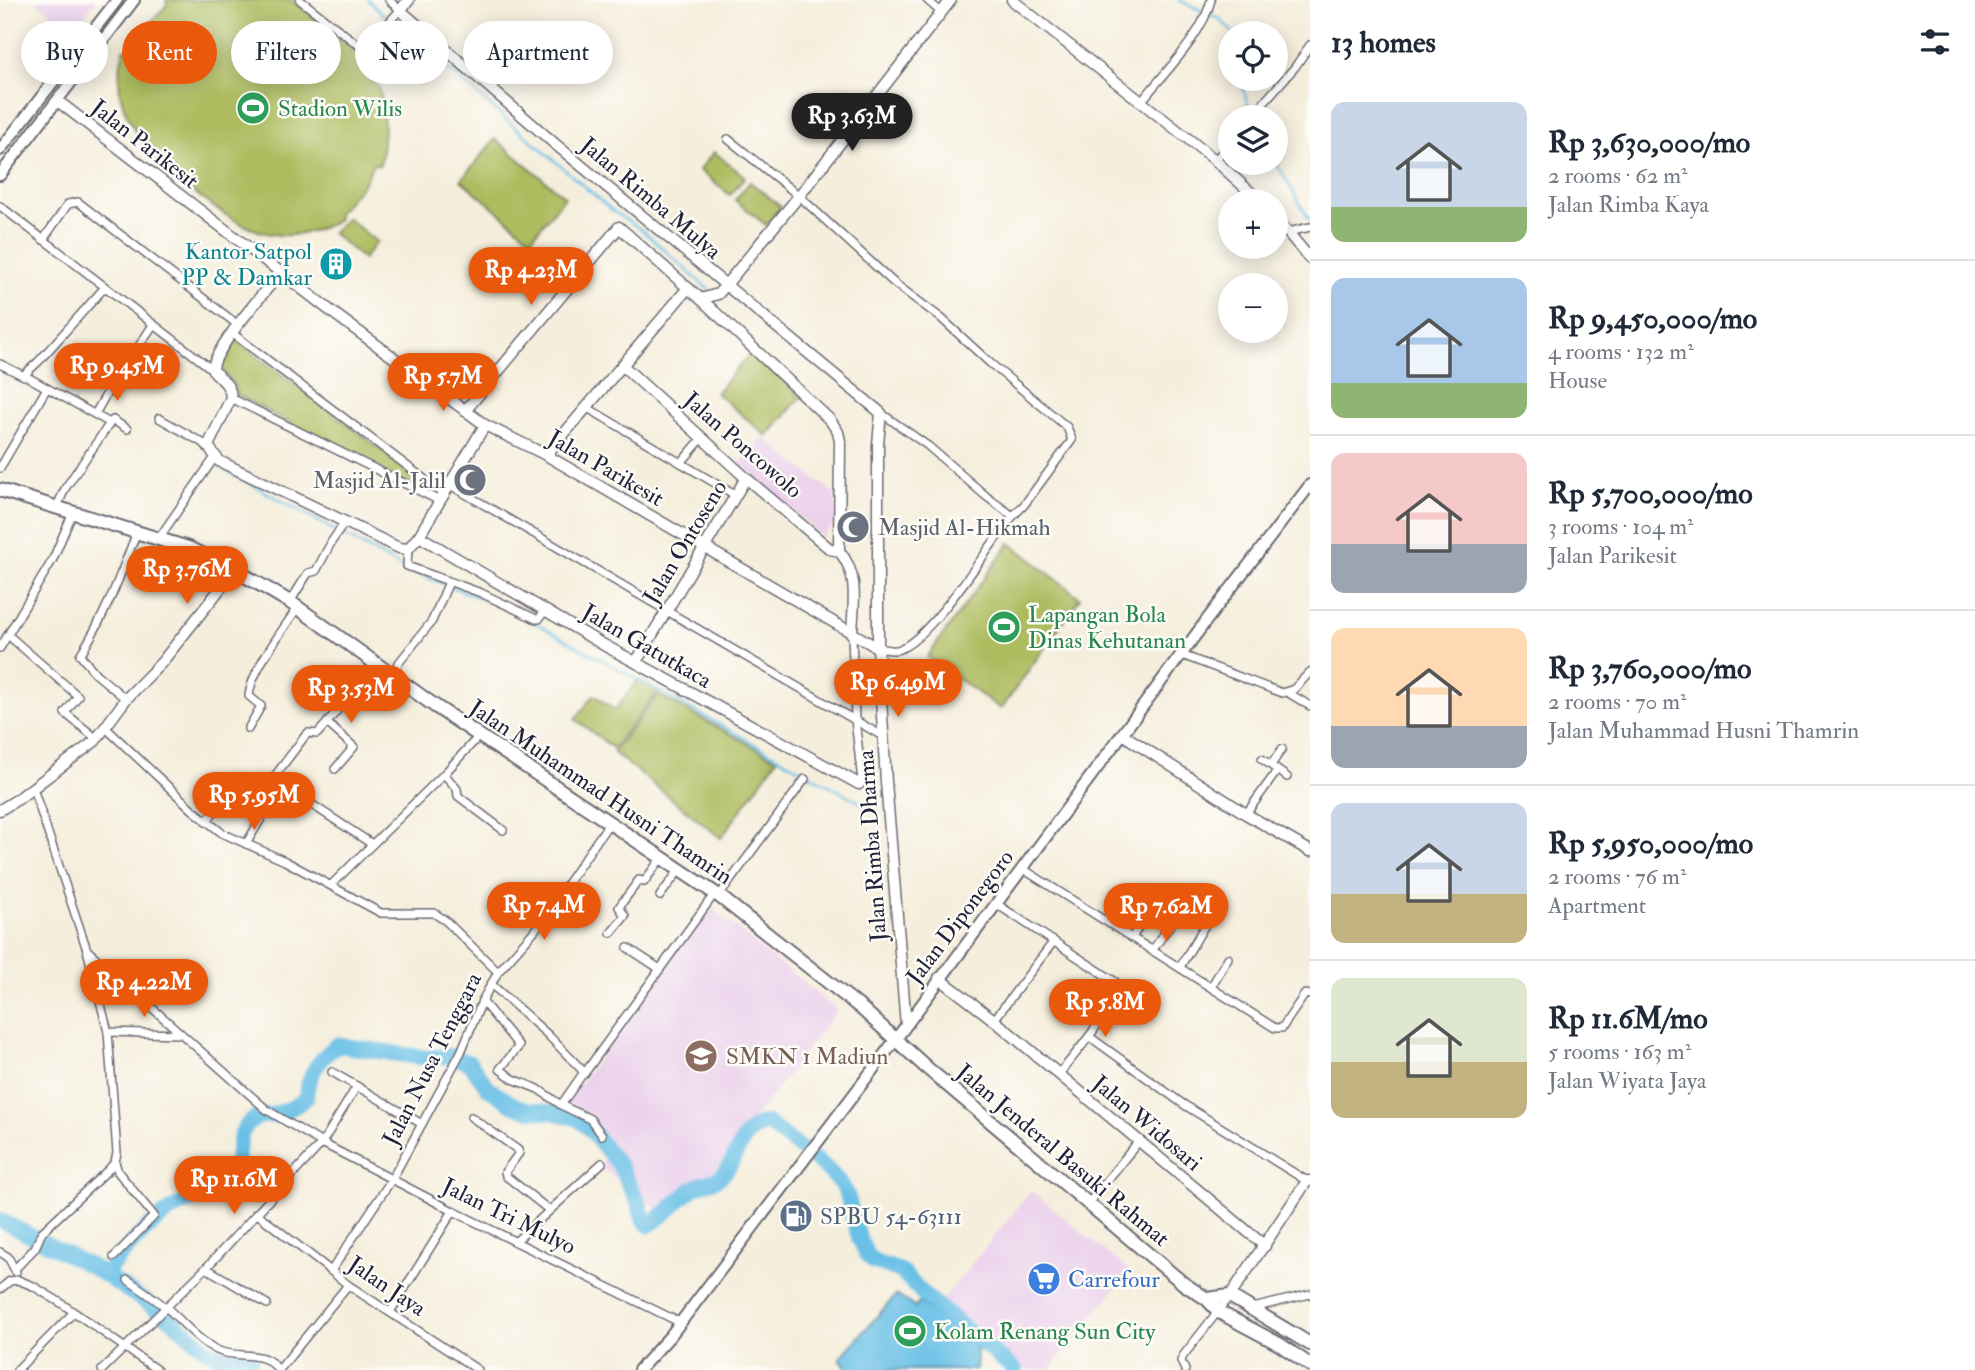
<!DOCTYPE html>
<meta charset="utf-8">
<style>
body{margin:0;font-family:"IM FELL Double Pica",serif;background:#f2f2f3;color:#1f2937;height:100vh;display:flex;flex-direction:column;font-size:26px;white-space:nowrap}
*{box-sizing:border-box;margin:0}
p{font-size:23px;color:#747a83}
.icon{flex:none;width:38px;height:38px;fill:none;stroke:currentColor;stroke-width:2;stroke-linecap:round;stroke-linejoin:round}
.map{position:relative;flex:1;overflow:hidden}
.drawer{display:flex;flex-direction:column;background:#fff;width:665px}
.drawer>*{flex:none}
.banner{position:absolute;left:21px;top:21px;width:665px;height:63px;display:flex;gap:14px}
.controls{position:absolute;left:1218px;top:21px;display:grid;gap:14px}
.controls a{display:grid;place-items:center;width:70px;height:70px;border-radius:50%;background:#fff;box-shadow:0 4px 18px #0003;font-size:35px}
.price{position:absolute;translate:-50% -60px;padding:0 16px;border-radius:24px;background:#ea580c;color:#fff;font-size:23px;line-height:46px;filter:drop-shadow(0 2px 4px #0008)}
.price::after{content:'';position:absolute;left:50%;top:42px;width:21px;height:16px;margin-left:-10px;background:inherit;clip-path:polygon(0 0,100% 0,50% 100%)}
.price.selected{background:#222;color:#fff}
ul{padding:0;list-style:none}
li{display:flex;align-items:center;gap:21px;height:175px;padding:0 21px}
li+li{border-top:2px solid #e0e1e3}
li span{display:grid;place-items:center;flex:none;width:196px;height:140px;border-radius:14px;color:#555}
li>.icon{margin-inline-start:auto}
span .icon{width:84px;height:84px;fill:#fffc;stroke-width:1}
li b{font-size:30px}
h2{display:flex;justify-content:space-between;align-items:center;height:84px;padding:0 21px;font-size:30px}
.chip{padding:0 24px;border-radius:32px;background:#fff;box-shadow:0 4px 18px #0003;font-size:24px;line-height:63px}
.chip.selected{background:#ea580c;color:#fff}
main{display:flex;flex:1;min-height:0}
.map>svg:first-child{display:block}
.built{fill:#ebd1ec}
.green{fill:#adbc5f;stroke:#686f4d;stroke-width:2}
.water{fill:#69c0e6;stroke:#467190;stroke-width:2}
.lines{fill:none;stroke-linecap:round;stroke-linejoin:round}
.stream{stroke:#69c0e6;stroke-width:2.5}
.river{stroke:#69c0e6;stroke-width:16}
.street-casing{stroke:#6c6973;stroke-width:10}
.secondary-casing{stroke:#6c6973;stroke-width:13}
.primary-casing{stroke:#6c6973;stroke-width:14}
.highway-casing{stroke:#6c6973;stroke-width:16}
.street{stroke:#fff;stroke-width:7}
.secondary{stroke:#fff;stroke-width:10}
.primary{stroke:#fff;stroke-width:10}
.highway{stroke:#fff;stroke-width:12}
.labels{text-anchor:middle;dominant-baseline:central;stroke-width:5;stroke-linejoin:round;paint-order:stroke}
.leisure-label{font-size:23px;fill:#27864d;stroke:#fdfcf7;text-anchor:start}
.street-label{font-size:23px;fill:#22223b;stroke:#fdfcf7}
.culture-label{font-size:23px;fill:#0d838f;stroke:#fdfcf7;text-anchor:end}
.worship-label{font-size:23px;fill:#5b616d;stroke:#fdfcf7;text-anchor:end}
.education-label{font-size:23px;fill:#785e54;stroke:#fdfcf7;text-anchor:start}
.service-label{font-size:23px;fill:#4e5e75;stroke:#fdfcf7;text-anchor:start}
.shop-label{font-size:23px;fill:#366cbe;stroke:#fdfcf7;text-anchor:start}
</style>
<main>
<div class="map">
<svg width="1310" height="1370" viewBox="0 0 1310 1370">
<rect width="100%" height="100%" fill="#fdfcf7"/>
<filter id="ink" filterUnits="userSpaceOnUse"><feTurbulence type="fractalNoise" baseFrequency=".0143" numOctaves="2"/><feDisplacementMap in="SourceGraphic" scale="14" xChannelSelector="R" yChannelSelector="G"/><feConvolveMatrix kernelMatrix="1 2 1 2 8 2 1 2 1" color-interpolation-filters="sRGB"/></filter>
<filter id="wash" filterUnits="userSpaceOnUse"><feTurbulence type="fractalNoise" baseFrequency=".00686" numOctaves="4" result="noise"/><feDisplacementMap in="SourceGraphic" scale="28" xChannelSelector="R" yChannelSelector="G"/><feGaussianBlur stdDeviation="1.57" result="paint"/><feColorMatrix in="noise" values="0 0 0 0 0 0 0 0 0 0 0 0 0 0 0 0 0 1.4 0 .05"/><feComposite in="paint" operator="in"/></filter>
<g filter="url(#wash)">
<rect width="100%" height="100%" fill="#f5eedc"/>
<!-- built -->
<g class="built">
<polygon points="35,0 96,0 73,31"/>
<polygon points="763,437 836,495 837,520 823,537 739,464"/>
<polygon points="709,906 837,1010 701,1188 666,1215 601,1168 608,1140 567,1102"/>
<polygon points="1031,1191 1129,1271 1049,1370 1015,1370 937,1307"/>
</g>
<!-- green -->
<g class="green">
<path d="M 166,0 L 291,0 L 376,66 L 368,77 C 372,80 378,84 379,89 C 387,113 384,141 380,165 L 373,164 L 364,183 L 337,214 L 338,220 C 318,231 295,238 271,234 C 231,228 166,173 142,141 C 132,128 125,113 121,97 C 117,82 120,64 124,49 L 131,51 L 140,34 L 167,5 Z"/>
<polygon points="495,139 565,197 531,239 461,180"/>
<polygon points="714,152 745,177 730,195 699,170"/>
<polygon points="750,182 781,207 766,225 735,200"/>
<polygon points="347,218 377,242 363,259 332,233"/>
<polygon points="233,338 428,485 424,491 371,466 237,395 233,383 217,366"/>
<polygon points="752,351 801,397 767,436 716,393"/>
<polygon points="1010,543 1080,598 1001,709 927,657"/>
<polygon points="638,680 658,691 613,748 575,719 594,695 615,710"/>
<polygon points="658,695 777,759 721,838 613,752"/>
</g>
<!-- water -->
<polygon class="water" points="896,1295 915,1307 920,1302 946,1322 950,1320 958,1327 955,1333 970,1338 977,1351 976,1370 848,1370 840,1358"/>
<g class="lines">
<!-- stream -->
<g class="stream">
<polyline points="368,0 385,16"/>
<polyline points="1178,0 1220,19 1233,33"/>
<polyline points="392,21 614,212 642,230 709,290"/>
<polyline points="1240,79 1251,114"/>
<polyline points="1276,162 1310,221"/>
<polyline points="213,463 403,568 503,607"/>
<polyline points="524,617 865,805"/>
</g>
<!-- river -->
<g class="river">
<polyline points="0,1220 92,1267 167,1316 208,1351 224,1357 251,1358"/>
<path d="M 104,1275 C 123,1252 145,1227 170,1211 C 189,1199 215,1190 230,1175 C 244,1160 231,1131 256,1118 C 260,1116 267,1116 272,1115 C 284,1112 296,1107 306,1098 C 307,1075 319,1059 337,1045 L 427,1058 L 450,1056 L 470,1063 L 489,1089 L 514,1105 L 528,1110 L 551,1112 L 577,1118 L 589,1128 L 619,1165 L 639,1204 L 644,1220 L 649,1225 C 667,1214 680,1197 697,1186 C 705,1182 714,1183 722,1175 C 739,1159 739,1128 767,1123 L 826,1168 L 841,1184 L 847,1194 L 859,1238 L 867,1255 L 874,1262 L 901,1271 L 925,1296 L 1015,1370"/>
</g>
</g>
</g>
<g filter="url(#ink)">
<g class="lines">
<defs>
<g id="street">
<polyline points="300,0 378,60"/>
<polyline points="927,0 942,13"/>
<polyline points="382,30 400,10 389,0"/>
<path d="M 1142,101 C 1164,73 1203,35 1211,0"/>
<polyline points="1251,117 1295,67 1310,45"/>
<polyline points="728,139 799,196 894,283 941,318 990,363 1067,427 1072,440 1024,505 1013,516 987,497 928,446 881,413"/>
<polyline points="1215,160 1230,143"/>
<polyline points="0,206 213,370"/>
<polyline points="1288,232 1310,227"/>
<polyline points="43,240 68,204 78,202 238,325"/>
<polyline points="232,333 444,494"/>
<polyline points="131,358 153,325"/>
<polyline points="0,364 24,376"/>
<polyline points="47,388 110,423 113,420 127,429"/>
<polyline points="231,398 440,501"/>
<polyline points="586,407 681,463 703,437"/>
<polyline points="95,414 115,379"/>
<polyline points="159,418 208,446"/>
<polyline points="681,463 735,495"/>
<polyline points="0,468 47,388 24,375 39,361 105,287"/>
<polyline points="450,485 884,737"/>
<polyline points="57,506 66,487 110,423"/>
<polyline points="159,538 215,457"/>
<polyline points="408,549 407,566 481,593 536,619 539,619 545,610"/>
<polyline points="290,602 308,573 316,571 332,541 345,522"/>
<polyline points="852,634 855,719 862,781 859,784"/>
<polyline points="8,635 78,696 65,713 97,739"/>
<polyline points="0,648 53,559 73,512"/>
<path d="M 878,648 C 885,649 893,652 900,649 C 933,636 988,546 1013,516"/>
<polyline points="1182,655 1282,693 1294,689 1310,672"/>
<polyline points="390,674 432,621 449,582"/>
<polyline points="1287,692 1310,706"/>
<path d="M 126,699 L 96,674 L 80,655 C 106,615 120,576 137,532"/>
<polyline points="327,723 317,734 308,733 305,736 274,777 279,783 372,844"/>
<polyline points="106,728 193,810 222,833 285,861 381,913 434,913 446,921 498,972"/>
<path d="M 248,729 L 261,706 L 249,696 C 251,670 283,631 297,608"/>
<polyline points="1262,759 1287,777"/>
<polyline points="1271,765 1282,749"/>
<polyline points="335,769 354,747 327,723 375,663"/>
<polyline points="444,774 457,789 458,796 503,830"/>
<polyline points="262,794 274,777"/>
<polyline points="1246,814 1277,771"/>
<polyline points="206,822 240,778"/>
<polyline points="246,844 265,812"/>
<polyline points="1023,869 1275,1028 1282,1028 1305,994 1310,995"/>
<polyline points="331,885 444,774 479,736"/>
<polyline points="660,896 680,869"/>
<polyline points="719,896 805,779"/>
<path d="M 995,903 L 1117,983 C 1114,1010 1076,1053 1059,1074"/>
<polyline points="611,933 625,916 619,907 639,880 644,882 662,857"/>
<polyline points="1132,938 1151,905"/>
<polyline points="628,948 660,969"/>
<polyline points="87,950 267,1110 322,1143 453,1211 679,1322"/>
<polyline points="1152,951 1180,911"/>
<polyline points="1180,967 1208,920"/>
<polyline points="1211,987 1228,958"/>
<polyline points="482,1001 519,1046 500,1069 513,1079 538,1089 561,1105 584,1072 547,1034 491,984"/>
<polyline points="994,1020 1054,941"/>
<polyline points="108,1032 179,1034"/>
<polyline points="1090,1037 1183,1104 1307,1181"/>
<polyline points="332,1072 422,1124"/>
<polyline points="584,1074 715,893"/>
<polyline points="561,1105 590,1119 602,1135"/>
<polyline points="471,1117 518,1150 519,1153 505,1172 506,1176 549,1210"/>
<polyline points="1088,1204 1138,1142"/>
<polyline points="256,1213 331,1271"/>
<polyline points="515,1242 602,1163"/>
<polyline points="0,1252 8,1257 16,1272"/>
<polyline points="114,1257 154,1216 118,1172 115,1162"/>
<polyline points="206,1268 267,1304"/>
<polyline points="15,1269 35,1248 42,1232 108,1170 115,1162 117,1153 108,1032 87,950 33,788"/>
<polyline points="18,1280 33,1286 61,1303 157,1370"/>
<path d="M 128,1280 C 141,1289 155,1299 168,1309 C 183,1322 200,1343 219,1351 C 239,1359 265,1349 278,1370"/>
<polyline points="0,1289 10,1281 18,1280"/>
<polyline points="1253,1308 1310,1294"/>
<polyline points="390,1312 453,1211"/>
<polyline points="17,1370 73,1313"/>
<polyline points="102,1370 206,1268 322,1143 357,1086"/>
<polyline points="279,1370 348,1285"/>
<polyline points="478,1370 348,1285 331,1271 392,1179 461,1052 482,1001 498,972 535,930 610,822"/>
<polyline points="1185,1370 1181,1361 1183,1356 1230,1296"/>
</g>
<g id="secondary">
<polyline points="409,0 400,10 555,144 881,413 878,444 878,648 886,782 906,1025"/>
<polyline points="1012,0 1215,160 1260,201"/>
<polyline points="59,102 336,315 485,425 546,455 878,648"/>
<polyline points="1276,218 1310,259"/>
<path d="M 280,273 C 266,291 212,350 213,370 C 221,379 231,385 231,398 L 208,446 L 219,461 L 399,548 L 408,549 L 419,536 L 485,425"/>
<path d="M 701,299 L 830,420 L 838,432 L 840,441 L 839,551 C 860,575 853,605 852,634"/>
<polyline points="622,365 746,478 830,549 839,551"/>
<polyline points="465,411 619,227 688,288"/>
<polyline points="546,455 688,288 701,299 718,294 725,286 799,196 951,0"/>
<polyline points="419,536 602,644 859,784"/>
<polyline points="636,662 746,478"/>
<polyline points="1122,734 1246,814 1310,851"/>
<polyline points="0,810 18,799 95,741 126,699 162,662 235,570"/>
<polyline points="939,978 994,1020 1265,1246"/>
<polyline points="1230,1296 1307,1181 1310,1181"/>
</g>
<g id="primary">
<polyline points="0,150 117,0"/>
<polyline points="0,175 134,0"/>
<polyline points="639,1370 671,1335 896,1039 1206,621 1310,485"/>
</g>
<g id="highway">
<polyline points="0,490 188,548 235,570 290,602 435,706 719,896 861,1008 927,1068 1184,1284 1207,1299 1219,1312 1279,1344 1310,1365"/>
<polyline points="1207,1299 1230,1296 1310,1344"/>
</g>
</defs>
<!-- street casing -->
<use href="#street" class="street-casing"/>
<!-- secondary casing -->
<use href="#secondary" class="secondary-casing"/>
<!-- primary casing -->
<use href="#primary" class="primary-casing"/>
<!-- highway casing -->
<use href="#highway" class="highway-casing"/>
<!-- street -->
<use href="#street" class="street"/>
<!-- secondary -->
<use href="#secondary" class="secondary"/>
<!-- primary -->
<use href="#primary" class="primary"/>
<!-- highway -->
<use href="#highway" class="highway"/>
</g>
</g>
<!-- icons -->
<defs>
<symbol id="stadium-disc" viewBox="-11 -11 22 22"><circle r="9.5" fill="#2e9e5b" stroke="#fdfcf7"/><path d="M0-5a6.5 5 0 1 0 0 10a6.5 5 0 1 0 0-10ZM-3.5-1.8h7v3.6h-7Z" fill="#fff"/></symbol>
<symbol id="building-disc" viewBox="-11 -11 22 22"><circle r="9.5" fill="#0f9aa8" stroke="#fdfcf7"/><path d="M-4-6H4V6H1V3H-1V6H-4ZM-2.5-4.3h1.7v1.8h-1.7ZM.8-4.3h1.7v1.8H.8ZM-2.5-1h1.7V.8h-1.7ZM.8-1h1.7V.8H.8Z" fill="#fff"/></symbol>
<symbol id="mosque-disc" viewBox="-11 -11 22 22"><circle r="9.5" fill="#6b7280" stroke="#fdfcf7"/><path d="M3.5-4.9A6 6 0 1 0 3.5 4.9A5 5 0 1 1 3.5-4.9Z" fill="#fff"/></symbol>
<symbol id="school-disc" viewBox="-11 -11 22 22"><circle r="9.5" fill="#8d6e63" stroke="#fdfcf7"/><path d="M0-5L7-2L0 1L-7-2ZM-4 1L0 2.5L4 1V4Q0 6-4 4Z" fill="#fff"/></symbol>
<symbol id="fuel-disc" viewBox="-11 -11 22 22"><circle r="9.5" fill="#5c6f8a" stroke="#fdfcf7"/><path d="M-5.5-6h7V0h2V4h1.3V-2.5L3-4.5l.8-.8L6-3V5H2.5V1h-1V6h-7ZM-4.2-4.7v3.2H.2V-4.7Z" fill="#fff"/></symbol>
<symbol id="supermarket-disc" viewBox="-11 -11 22 22"><circle r="9.5" fill="#3f7fe0" stroke="#fdfcf7"/><path d="M-6-5.5h2.5l.6 2H6L4.5 2H-2.5L-4.4-4H-6ZM-1.5 3.2a1.3 1.3 0 1 0 .1 0ZM3 3.2a1.3 1.3 0 1 0 .1 0Z" fill="#fff"/></symbol>
</defs>
<g fill-rule="evenodd">
<use href="#stadium-disc" x="234" y="89" width="38" height="38"/>
<use href="#building-disc" x="317" y="245" width="38" height="38"/>
<use href="#mosque-disc" x="451" y="461" width="38" height="38"/>
<use href="#mosque-disc" x="834" y="508" width="38" height="38"/>
<use href="#stadium-disc" x="985" y="608" width="38" height="38"/>
<use href="#school-disc" x="682" y="1037" width="38" height="38"/>
<use href="#fuel-disc" x="777" y="1197" width="38" height="38"/>
<use href="#supermarket-disc" x="1025" y="1260" width="38" height="38"/>
<use href="#stadium-disc" x="891" y="1312" width="38" height="38"/>
</g>
<g class="labels">
<!-- leisure labels -->
<g class="leisure-label">
<text x="278" y="108">Stadion Wilis</text>
<text x="1028" y="614">Lapangan Bola<tspan x="1028" dy="26">Dinas Kehutanan</tspan></text>
<text x="934" y="1331">Kolam Renang Sun City</text>
</g>
<!-- street labels -->
<g class="street-label">
<text transform="translate(145 144) rotate(38)">Jalan Parikesit</text>
<text transform="translate(651 198) rotate(40)">Jalan Rimba Mulya</text>
<text transform="translate(743 445) rotate(41)">Jalan Poncowolo</text>
<text transform="translate(606 468) rotate(30)">Jalan Parikesit</text>
<text transform="translate(685 542) rotate(-59)">Jalan Ontoseno</text>
<text transform="translate(647 646) rotate(30)">Jalan Gatutkaca</text>
<text transform="translate(601 792) rotate(34)">Jalan Muhammad Husni Thamrin</text>
<text transform="translate(872 846) rotate(-94)">Jalan Rimba Dharma</text>
<text transform="translate(960 917) rotate(-53)">Jalan Diponegoro</text>
<text transform="translate(432 1059) rotate(-63)">Jalan Nusa Tenggara</text>
<text transform="translate(1147 1123) rotate(40)">Jalan Widosari</text>
<text transform="translate(1063 1155) rotate(40)">Jalan Jenderal Basuki Rahmat</text>
<text transform="translate(509 1216) rotate(26)">Jalan Tri Mulyo</text>
<text transform="translate(387 1286) rotate(34)">Jalan Jaya</text>
</g>
<!-- culture labels -->
<g class="culture-label">
<text x="312" y="251">Kantor Satpol<tspan x="312" dy="26">PP &amp; Damkar</tspan></text>
</g>
<!-- worship labels -->
<g class="worship-label">
<text x="446" y="480">Masjid Al-Jalil</text>
<text x="878" y="527" text-anchor="start">Masjid Al-Hikmah</text>
</g>
<!-- education labels -->
<g class="education-label">
<text x="726" y="1056">SMKN 1 Madiun</text>
</g>
<!-- service labels -->
<g class="service-label">
<text x="820" y="1216">SPBU 54-63111</text>
</g>
<!-- shop labels -->
<g class="shop-label">
<text x="1068" y="1279">Carrefour</text>
</g>
</g>
</svg>
<div class="controls">
<a><svg class="icon" aria-label="locate" viewBox="0 0 24 24"><circle cx="12" cy="12" r="6"/><path d="M12 2v4M12 18v4M2 12h4M18 12h4"/></svg></a>
<a><svg class="icon" aria-label="layers" viewBox="0 0 24 24"><path d="M12 4l9 5-9 5-9-5zM3 14l9 5 9-5"/></svg></a>
<a>+</a>
<a>−</a>
</div>
<b class="price selected" style="left:852px;top:153px">Rp 3.63M</b>
<b class="price" style="left:531px;top:307px">Rp 4.23M</b>
<b class="price" style="left:117px;top:403px">Rp 9.45M</b>
<b class="price" style="left:443px;top:413px">Rp 5.7M</b>
<b class="price" style="left:187px;top:606px">Rp 3.76M</b>
<b class="price" style="left:898px;top:719px">Rp 6.49M</b>
<b class="price" style="left:351px;top:725px">Rp 3.53M</b>
<b class="price" style="left:254px;top:832px">Rp 5.95M</b>
<b class="price" style="left:544px;top:942px">Rp 7.4M</b>
<b class="price" style="left:1166px;top:943px">Rp 7.62M</b>
<b class="price" style="left:144px;top:1019px">Rp 4.22M</b>
<b class="price" style="left:1105px;top:1039px">Rp 5.8M</b>
<b class="price" style="left:234px;top:1216px">Rp 11.6M</b>
<div class="banner">
<a class="chip">Buy</a>
<a class="chip selected">Rent</a>
<a class="chip">Filters</a>
<a class="chip">New</a>
<a class="chip">Apartment</a>
</div>
</div>
<section class="drawer">
<h2>13 homes<svg class="icon" aria-label="filters" viewBox="0 0 24 24"><path d="M4 7h16M4 17h16"/><circle cx="9" cy="7" r="2"/><circle cx="15" cy="17" r="2"/></svg></h2>
<ul>
<li><span style="background:linear-gradient(#c9d6e8 75%,#8fb573 0)"><svg class="icon" aria-label="home" viewBox="0 0 24 24"><path d="M3 11l9-7 9 7M6 9v11h12V9"/></svg></span><div><b>Rp 3,630,000/mo</b><p>2 rooms · 62 m²</p><p>Jalan Rimba Kaya</p></div></li>
<li><span style="background:linear-gradient(#a9c7e8 75%,#8fb573 0)"><svg class="icon" aria-label="home" viewBox="0 0 24 24"><path d="M3 11l9-7 9 7M6 9v11h12V9"/></svg></span><div><b>Rp 9,450,000/mo</b><p>4 rooms · 132 m²</p><p>House</p></div></li>
<li><span style="background:linear-gradient(#f6c9c9 65%,#9aa5b1 0)"><svg class="icon" aria-label="home" viewBox="0 0 24 24"><path d="M3 11l9-7 9 7M6 9v11h12V9"/></svg></span><div><b>Rp 5,700,000/mo</b><p>3 rooms · 104 m²</p><p>Jalan Parikesit</p></div></li>
<li><span style="background:linear-gradient(#ffd9b3 70%,#9aa5b1 0)"><svg class="icon" aria-label="home" viewBox="0 0 24 24"><path d="M3 11l9-7 9 7M6 9v11h12V9"/></svg></span><div><b>Rp 3,760,000/mo</b><p>2 rooms · 70 m²</p><p>Jalan Muhammad Husni Thamrin</p></div></li>
<li><span style="background:linear-gradient(#c9d6e8 65%,#c2b280 0)"><svg class="icon" aria-label="home" viewBox="0 0 24 24"><path d="M3 11l9-7 9 7M6 9v11h12V9"/></svg></span><div><b>Rp 5,950,000/mo</b><p>2 rooms · 76 m²</p><p>Apartment</p></div></li>
<li><span style="background:linear-gradient(#dfe7d0 60%,#c2b280 0)"><svg class="icon" aria-label="home" viewBox="0 0 24 24"><path d="M3 11l9-7 9 7M6 9v11h12V9"/></svg></span><div><b>Rp 11.6M/mo</b><p>5 rooms · 163 m²</p><p>Jalan Wiyata Jaya</p></div></li>
</ul>
</section>
</main>
